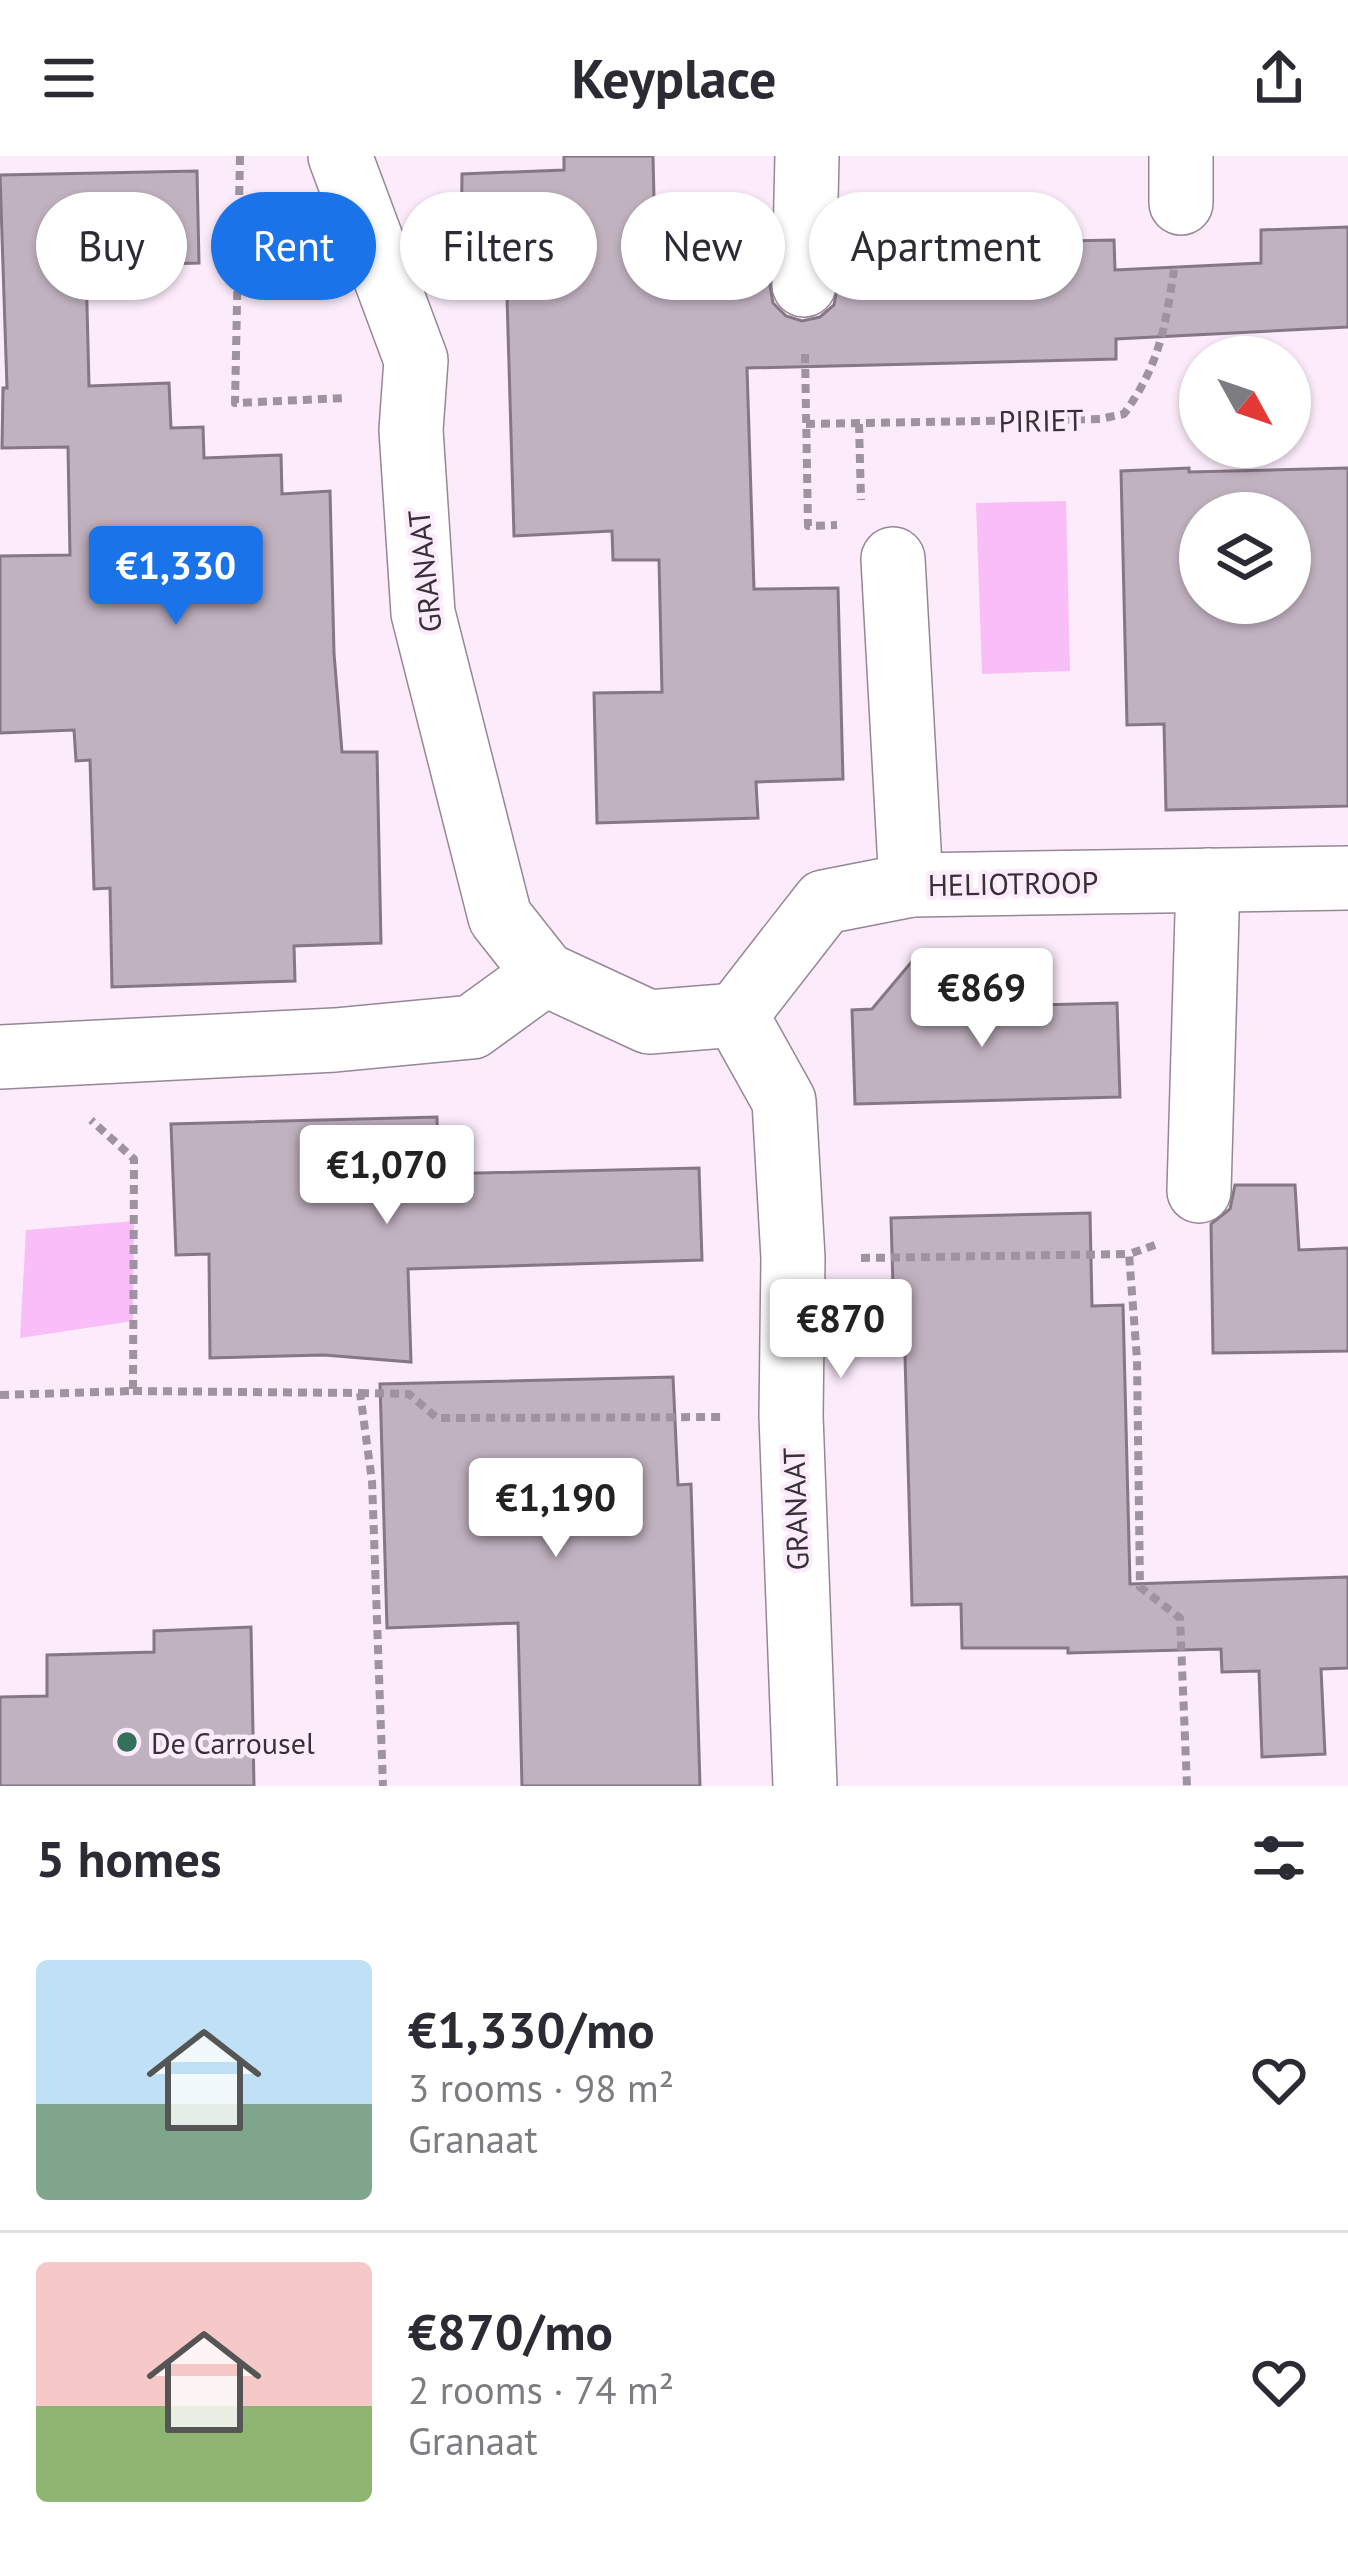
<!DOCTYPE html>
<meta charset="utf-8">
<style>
body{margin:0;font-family:"PT Sans",sans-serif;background:#f2f2f3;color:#2b2b33;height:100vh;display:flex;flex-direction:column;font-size:45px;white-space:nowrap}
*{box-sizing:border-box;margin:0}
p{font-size:39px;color:#7c7c81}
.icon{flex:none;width:66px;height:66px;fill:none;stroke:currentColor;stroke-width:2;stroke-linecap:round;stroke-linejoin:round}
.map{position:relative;height:1630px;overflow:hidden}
.side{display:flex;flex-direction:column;background:#fff;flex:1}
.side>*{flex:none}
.hud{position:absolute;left:36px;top:36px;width:1278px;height:108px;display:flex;gap:24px}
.needle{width:78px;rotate:130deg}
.tools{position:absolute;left:1179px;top:180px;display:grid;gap:24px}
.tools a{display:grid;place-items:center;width:132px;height:132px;border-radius:50%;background:#fff;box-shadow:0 3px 9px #0004;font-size:60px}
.price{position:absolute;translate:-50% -102px;padding:0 27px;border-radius:12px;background:#fff;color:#222;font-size:39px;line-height:78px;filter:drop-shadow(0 3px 6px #0008)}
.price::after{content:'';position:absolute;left:50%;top:72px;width:36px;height:27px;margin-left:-18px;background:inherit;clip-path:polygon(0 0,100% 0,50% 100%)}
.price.on{background:#1a73e8;color:#fff}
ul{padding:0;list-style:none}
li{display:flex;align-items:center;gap:36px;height:300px;padding:0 36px}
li+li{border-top:3px solid #e1e1e2}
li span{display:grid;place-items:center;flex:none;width:336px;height:240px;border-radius:12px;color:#555}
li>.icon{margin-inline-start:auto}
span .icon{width:144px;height:144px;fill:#fffc;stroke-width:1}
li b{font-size:51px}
h2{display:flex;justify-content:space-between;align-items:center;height:144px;padding:0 36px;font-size:51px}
.tag{padding:0 42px;border-radius:54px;background:#fff;box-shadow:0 3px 9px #0004;font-size:42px;line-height:108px}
.tag.on{background:#1a73e8;color:#fff}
header{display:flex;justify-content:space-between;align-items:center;height:156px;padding:0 36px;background:#fff;font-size:54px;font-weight:600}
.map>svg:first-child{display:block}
.green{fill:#f9bdf8}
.building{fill:#c1b2c0;stroke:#857784;stroke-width:3;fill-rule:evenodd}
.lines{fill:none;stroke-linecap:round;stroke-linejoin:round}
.minor-casing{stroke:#958795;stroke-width:66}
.path{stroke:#9e939e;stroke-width:8;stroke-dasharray:9 6;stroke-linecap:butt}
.minor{stroke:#fff;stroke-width:63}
.poi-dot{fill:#34705b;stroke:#fcecfb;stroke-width:4.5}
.labels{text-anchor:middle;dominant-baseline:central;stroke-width:9;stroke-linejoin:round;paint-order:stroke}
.street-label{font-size:30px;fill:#373137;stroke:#fcecfb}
.poi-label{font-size:30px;fill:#373137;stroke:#fcecfb;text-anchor:start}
</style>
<header><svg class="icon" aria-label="menu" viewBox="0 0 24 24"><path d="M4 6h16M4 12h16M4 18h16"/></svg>Keyplace<svg class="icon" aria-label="share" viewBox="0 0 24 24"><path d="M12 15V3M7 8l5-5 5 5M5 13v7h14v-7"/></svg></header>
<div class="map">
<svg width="1348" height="1630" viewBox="0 0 1348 1630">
<rect width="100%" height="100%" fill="#fcecfb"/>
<!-- green -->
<g class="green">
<polygon points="1066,345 1070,515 982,518 976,347"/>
<polygon points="134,1065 133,1165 20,1182 26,1074"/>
</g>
<!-- building -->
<g class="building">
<polygon points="564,0 653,0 654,43 741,40 743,119 768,118 773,147 786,160 802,165 820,161 834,149 840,116 917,115 917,88 1114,84 1115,114 1261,107 1261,74 1348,71 1348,171 1116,183 1116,203 747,212 754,433 838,432 843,623 756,626 758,662 597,667 594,537 662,536 659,404 613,404 612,375 514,380 506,107 461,108 462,18 564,14"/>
<polygon points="197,15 199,107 86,110 89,230 169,227 171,272 203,271 204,302 281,299 282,338 330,335 334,497 342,596 377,596 381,787 294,790 295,825 112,831 110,732 94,733 90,604 76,605 74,574 0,577 0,400 70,399 68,291 2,292 3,232 7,232 0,19"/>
<path d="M 1189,312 L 1189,316 L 1348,312 L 1348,650 L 1166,654 L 1164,568 L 1127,569 L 1121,315 ZM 1200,357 L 1290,357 L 1290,447 L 1200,447 Z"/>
<polygon points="919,797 920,852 1117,847 1120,941 855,948 852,854 872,853"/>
<polygon points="437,961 438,1018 699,1012 702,1104 408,1113 411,1206 324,1199 210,1202 209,1098 176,1099 171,968"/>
<polygon points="1235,1029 1295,1029 1299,1094 1348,1092 1348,1195 1213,1197 1211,1068 1230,1053"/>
<polygon points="1090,1057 1092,1150 1123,1149 1130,1428 1348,1421 1348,1512 1321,1513 1325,1598 1262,1601 1259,1515 1222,1516 1221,1493 1068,1497 1068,1492 962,1492 961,1448 912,1449 904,1165 894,1165 891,1062"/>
<polygon points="673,1221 678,1329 691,1328 700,1630 522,1630 518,1467 387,1472 380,1228"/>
<polygon points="251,1471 254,1630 0,1630 0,1541 47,1540 47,1499 154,1496 154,1475"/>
</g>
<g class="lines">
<defs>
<g id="minor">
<polyline points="340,0 416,204 411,274 423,457 500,761 545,818 649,866 736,859"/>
<polyline points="1181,47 1181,0"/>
<polyline points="804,129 807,0"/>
<polyline points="893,403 911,729"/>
<polyline points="736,859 784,945 793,1102 791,1260 805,1630"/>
<polyline points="736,859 824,746 911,729 1348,722"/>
<polyline points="0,901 335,884 472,871 545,818"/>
<polyline points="1199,1035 1208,724"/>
</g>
</defs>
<!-- minor casing -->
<use href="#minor" class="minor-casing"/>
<!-- path -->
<g class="path">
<polyline points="240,0 235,247 346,242"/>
<polyline points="805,198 808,370 837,369"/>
<path d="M 806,268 L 1100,263 L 1124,258 C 1159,209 1165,173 1174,114"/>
<polyline points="859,268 861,344"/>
<polyline points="1155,1089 1129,1098 1137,1203 1140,1431 1180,1462 1187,1630"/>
<polyline points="861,1102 1129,1098"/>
<polyline points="133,1235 360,1237 372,1325 383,1630"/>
<polyline points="360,1237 409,1238 437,1262 724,1261"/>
<polyline points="0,1239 133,1235 134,1003 91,964"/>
</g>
<!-- minor -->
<use href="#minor" class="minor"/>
</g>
<!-- markers -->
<circle class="poi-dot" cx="127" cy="1586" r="12"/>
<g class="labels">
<!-- street labels -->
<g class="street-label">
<text transform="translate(1041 264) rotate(-1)">PIRIET</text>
<text transform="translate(424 415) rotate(-96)">GRANAAT</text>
<text transform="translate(1013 727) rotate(-1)">HELIOTROOP</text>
<text transform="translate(795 1353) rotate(-92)">GRANAAT</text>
</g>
<!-- poi labels -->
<g class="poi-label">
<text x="151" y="1586">De Carrousel</text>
</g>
</g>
</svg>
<div class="tools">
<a><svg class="needle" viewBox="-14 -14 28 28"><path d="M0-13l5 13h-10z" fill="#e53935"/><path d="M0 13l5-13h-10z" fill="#7c7c81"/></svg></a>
<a><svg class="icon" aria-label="layers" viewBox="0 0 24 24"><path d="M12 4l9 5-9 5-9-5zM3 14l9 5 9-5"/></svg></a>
</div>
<b class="price on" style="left:176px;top:472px">€1,330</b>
<b class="price" style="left:982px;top:894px">€869</b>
<b class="price" style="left:387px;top:1071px">€1,070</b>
<b class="price" style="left:841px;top:1225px">€870</b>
<b class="price" style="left:556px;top:1404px">€1,190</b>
<div class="hud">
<a class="tag">Buy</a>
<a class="tag on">Rent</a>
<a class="tag">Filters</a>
<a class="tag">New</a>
<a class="tag">Apartment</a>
</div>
</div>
<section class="side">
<h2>5 homes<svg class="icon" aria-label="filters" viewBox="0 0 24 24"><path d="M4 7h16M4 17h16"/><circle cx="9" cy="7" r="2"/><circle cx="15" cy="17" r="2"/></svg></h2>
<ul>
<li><span style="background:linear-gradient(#bfe0f5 60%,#7fa58c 0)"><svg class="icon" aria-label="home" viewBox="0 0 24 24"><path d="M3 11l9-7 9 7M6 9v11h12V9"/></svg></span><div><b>€1,330/mo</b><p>3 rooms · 98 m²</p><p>Granaat</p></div><svg class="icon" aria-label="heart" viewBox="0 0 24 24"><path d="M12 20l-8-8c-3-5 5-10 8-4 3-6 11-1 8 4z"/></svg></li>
<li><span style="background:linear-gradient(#f6c9c9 60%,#8fb573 0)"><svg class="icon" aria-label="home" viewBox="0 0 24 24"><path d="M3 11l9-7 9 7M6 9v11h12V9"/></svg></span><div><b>€870/mo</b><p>2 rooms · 74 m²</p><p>Granaat</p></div><svg class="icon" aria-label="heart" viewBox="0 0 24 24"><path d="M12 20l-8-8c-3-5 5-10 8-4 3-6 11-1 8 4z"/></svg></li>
</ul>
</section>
